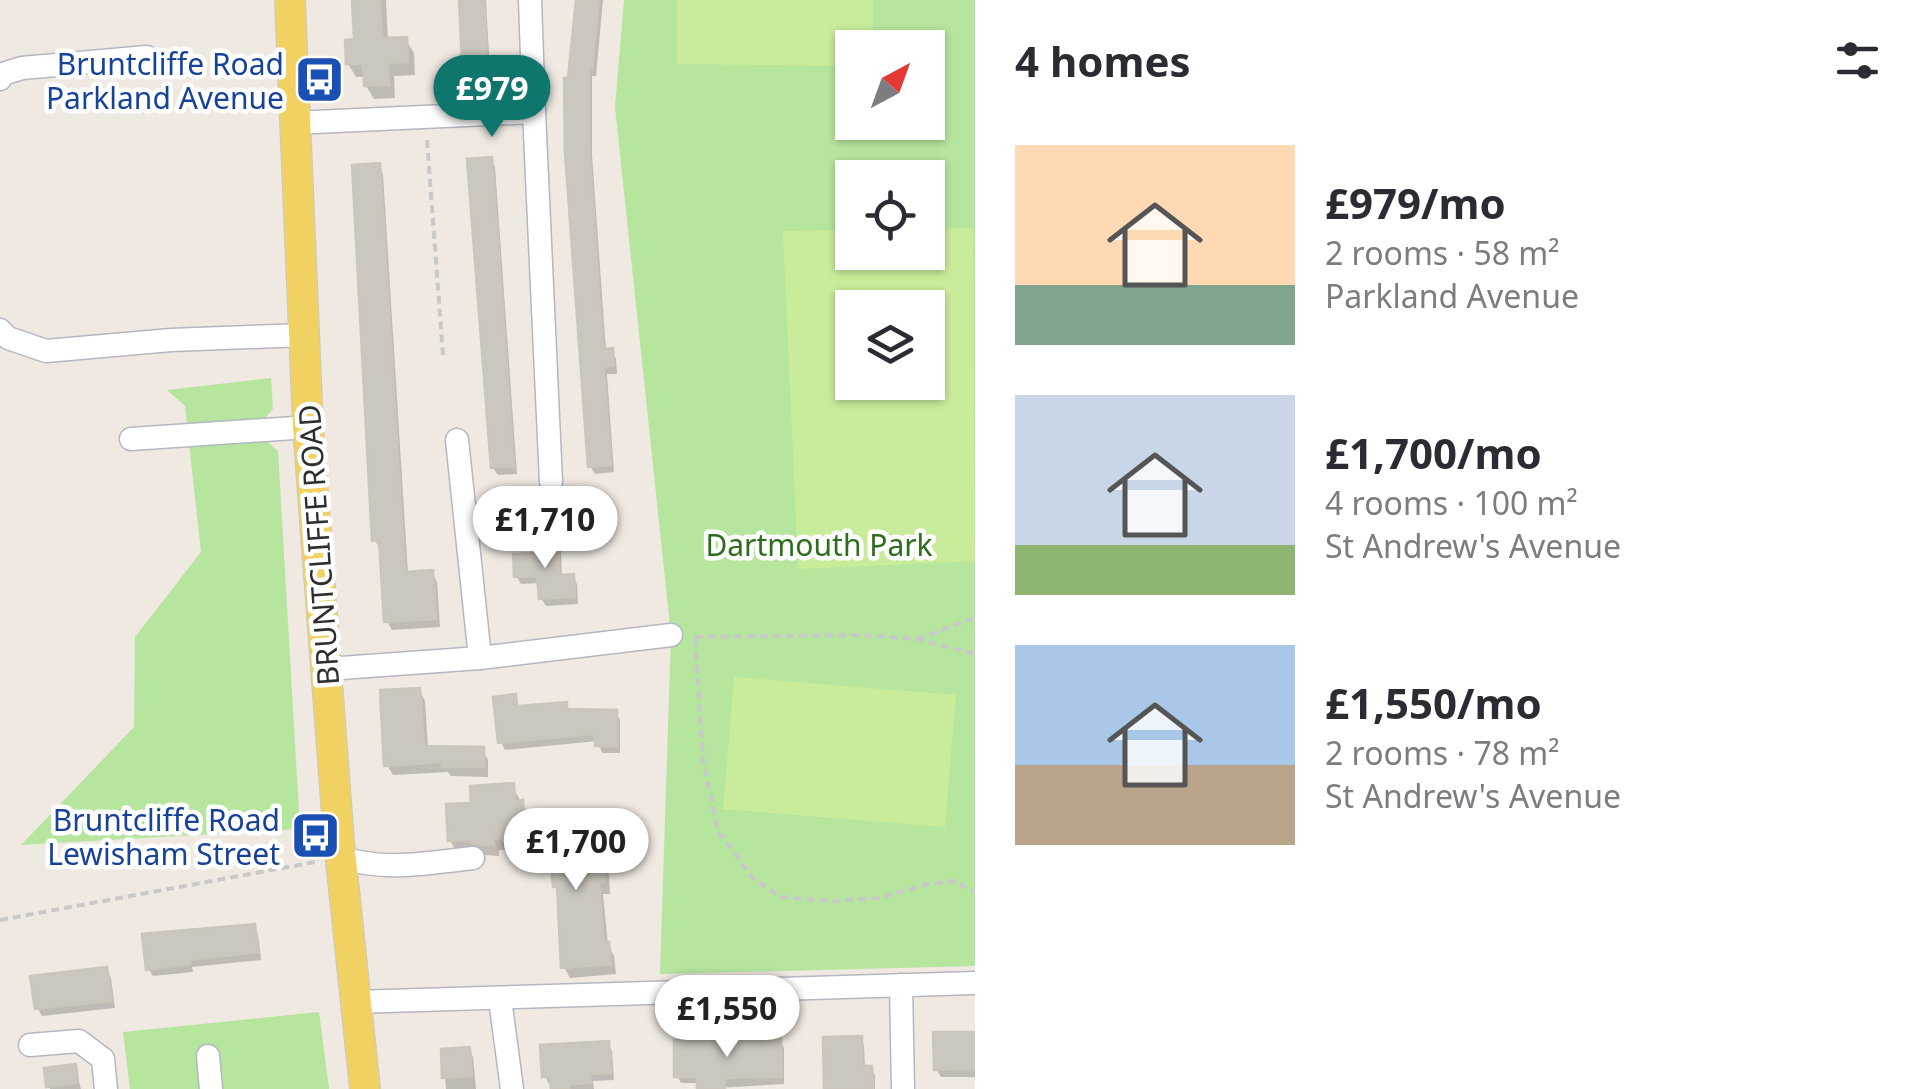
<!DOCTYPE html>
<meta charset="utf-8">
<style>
body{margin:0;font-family:"Noto Sans",sans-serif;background:#f2f2f3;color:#2b2b33;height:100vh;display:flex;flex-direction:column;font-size:38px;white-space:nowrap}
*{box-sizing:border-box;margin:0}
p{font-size:32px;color:#7c7c81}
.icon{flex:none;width:55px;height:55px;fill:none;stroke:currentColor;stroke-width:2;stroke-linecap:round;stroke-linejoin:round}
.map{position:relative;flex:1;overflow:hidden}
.drawer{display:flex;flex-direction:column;background:#fff;width:950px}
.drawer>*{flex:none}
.needle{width:65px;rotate:41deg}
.fabs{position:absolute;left:835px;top:30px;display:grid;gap:20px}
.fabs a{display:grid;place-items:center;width:110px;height:110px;border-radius:0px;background:#fff;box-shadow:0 2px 8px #0004;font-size:50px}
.price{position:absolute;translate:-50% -85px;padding:0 22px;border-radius:35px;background:#fff;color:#222;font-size:32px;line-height:65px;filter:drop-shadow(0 2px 5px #0008)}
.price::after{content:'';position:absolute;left:50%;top:60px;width:30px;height:22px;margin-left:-15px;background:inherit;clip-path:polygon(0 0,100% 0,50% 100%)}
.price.active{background:#0f766e;color:#fff}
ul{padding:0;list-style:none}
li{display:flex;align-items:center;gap:30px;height:250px;padding:0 40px}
li span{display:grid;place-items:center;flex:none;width:280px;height:200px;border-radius:0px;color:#555}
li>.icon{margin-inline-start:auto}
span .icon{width:120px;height:120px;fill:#fffc;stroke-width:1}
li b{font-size:42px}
h2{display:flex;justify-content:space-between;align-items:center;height:120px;padding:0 40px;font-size:42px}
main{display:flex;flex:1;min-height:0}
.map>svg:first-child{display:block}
.green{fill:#b6e59e;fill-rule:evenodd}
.pitch{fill:#c9ec9a;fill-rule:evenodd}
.shadow{fill:#0003}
.building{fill:#cbc7bf;stroke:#cbc5ba;stroke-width:2.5}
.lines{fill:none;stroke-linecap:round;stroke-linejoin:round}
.minor-casing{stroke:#b4b7c1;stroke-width:25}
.major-casing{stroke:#c9c9c9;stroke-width:32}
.path{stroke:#c9c9c9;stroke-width:4;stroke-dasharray:8 5;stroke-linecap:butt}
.minor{stroke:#fff;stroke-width:22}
.major{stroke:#f2d163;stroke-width:30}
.labels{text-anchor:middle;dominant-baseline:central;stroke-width:9;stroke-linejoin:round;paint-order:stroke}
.transit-label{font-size:30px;fill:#164399;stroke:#fff;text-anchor:end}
.park-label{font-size:30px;fill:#2c6e1b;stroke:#fff}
.street-label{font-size:30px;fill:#2e2e2e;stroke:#fff}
</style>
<main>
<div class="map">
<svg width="975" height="1089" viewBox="0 0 975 1089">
<rect width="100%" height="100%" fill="#efe9e1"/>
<!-- green -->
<g class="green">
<path d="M 624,0 L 975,0 L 975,966 L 660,974 L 671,635 L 615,107 ZM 852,48 L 928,48 L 928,122 L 852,122 ZM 852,178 L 928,178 L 928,252 L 852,252 ZM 852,308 L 928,308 L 928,382 L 852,382 Z"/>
<polygon points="271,378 273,409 264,419 187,424 185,406 167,390"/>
<polygon points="264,439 278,451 300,829 21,845 134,727 135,637 201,552 189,443"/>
<polygon points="319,1012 329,1089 130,1089 123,1032"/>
</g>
<!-- pitch -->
<g class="pitch">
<polygon points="677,0 873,0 873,47 852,48 852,66 677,64"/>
<path d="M 973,228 L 975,561 L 798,569 L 783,231 L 852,230 L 852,252 L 928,252 L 928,229 ZM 852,308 L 928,308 L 928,382 L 852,382 Z"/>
<polygon points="734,677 956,695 945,827 723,809"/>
</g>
<!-- shadow -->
<g class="shadow">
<polygon points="354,0 386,0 388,40 406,40 414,53 415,75 394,76 395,98 374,99 366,86 366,77 356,77 348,64 356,42"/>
<polygon points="463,0 486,0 491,90 470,91 466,83"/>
<polygon points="578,0 603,0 596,76 592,76 592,155 606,351 611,351 616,358 617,374 607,374 614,472 595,474 590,466 570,80"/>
<polygon points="490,159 495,167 517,474 498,475 493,468"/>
<polygon points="378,165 383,174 408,574 432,573 437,582 440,627 392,630 387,621 380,549 375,540"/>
<polygon points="556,542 561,550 562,577 573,577 577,584 578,604 546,606 541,598 540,583 521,584 516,576"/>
<polygon points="419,690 425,701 428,749 482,749 488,760 488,777 451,776 448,772 393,775 387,765"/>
<polygon points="515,697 519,708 565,704 569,712 615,712 620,720 620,753 602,753 598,741 505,750 501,742"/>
<polygon points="512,786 528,815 530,849 499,850 499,856 457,853 450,840 473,805"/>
<polygon points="585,821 592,833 593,864 602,863 609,875 610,894 603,894 608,945 614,956 616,974 570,978 564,967 560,894 556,886 553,854 546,855 539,843"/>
<polygon points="254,926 258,934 261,960 192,967 193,972 153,976 148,969"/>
<polygon points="106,970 111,978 115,1008 42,1016 38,1009"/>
<polygon points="975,1034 975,1077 941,1077 936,1069"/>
<polygon points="860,1038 864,1045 865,1069 871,1068 875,1075 875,1089 827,1089 826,1039"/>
<polygon points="780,1041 784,1048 784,1084 700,1089 699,1083 681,1083 677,1076"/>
<polygon points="608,1044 612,1051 614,1080 593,1081 594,1089 553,1089 553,1083 549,1084 545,1076"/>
<polygon points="469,1050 473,1057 476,1089 446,1089 443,1051"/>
<polygon points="75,1067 81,1089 50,1089 49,1086"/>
</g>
<!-- building -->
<g class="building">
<polygon points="352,0 380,0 382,38 407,37 408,62 388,63 389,85 364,86 363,64 346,64 345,40 354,39"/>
<polygon points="459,0 484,0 488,82 463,84"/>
<polygon points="576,0 599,0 592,69 589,69 589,146 603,349 613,348 614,366 604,367 611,465 588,467 565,153 564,78 568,78"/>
<polygon points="492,157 514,466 491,468 467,159"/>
<polygon points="380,163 405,572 433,570 436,619 384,622 379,540 372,541 352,165"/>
<polygon points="558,539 559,575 574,574 575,597 539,599 537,576 514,577 513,554 537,553 536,540"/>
<polygon points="420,688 424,746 484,747 484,767 442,767 442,762 384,766 380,690"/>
<polygon points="516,694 517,706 567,702 567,709 617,710 617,746 595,746 595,734 498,743 493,697"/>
<polygon points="514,783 515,801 523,800 525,837 493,839 494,844 480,845 472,843 472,840 448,841 446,804 471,803 470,786"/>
<polygon points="587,819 589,862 603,861 605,882 599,883 604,943 609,942 611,964 561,968 557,887 553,887 549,843 537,844 535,822"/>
<polygon points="255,924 258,952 190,960 190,964 146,970 142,934"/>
<polygon points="107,967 112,1001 35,1009 30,976"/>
<polygon points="933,1032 975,1032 975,1069 934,1070"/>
<polygon points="862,1036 862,1066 872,1066 873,1088 824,1088 823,1037"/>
<polygon points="781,1038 782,1077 725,1078 725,1089 697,1089 697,1077 674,1077 674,1040"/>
<polygon points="609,1041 611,1073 590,1074 591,1083 569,1084 569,1089 551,1089 550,1076 542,1077 540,1045"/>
<polygon points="470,1047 472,1076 442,1078 441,1049"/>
<polygon points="76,1064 78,1083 46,1087 44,1068"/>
</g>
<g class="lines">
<defs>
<g id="minor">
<polyline points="0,79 3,74 22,68 147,57"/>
<polyline points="534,112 551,482"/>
<polyline points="293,123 534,112 530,0"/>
<polyline points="0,330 8,338 46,351 171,340 304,335"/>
<polyline points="131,439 308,427"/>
<polyline points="457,440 480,658"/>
<polyline points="327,669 480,658 671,635"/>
<path d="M 340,857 C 385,872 427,863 473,858"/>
<polyline points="901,985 903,1089"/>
<polyline points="500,999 512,1089"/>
<polyline points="354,1002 975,983"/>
<polyline points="30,1045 79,1041 103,1059 106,1089"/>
<polyline points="208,1056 211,1089"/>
</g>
<polyline id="major" points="290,0 308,427 339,842 365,1089"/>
</defs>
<!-- minor casing -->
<use href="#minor" class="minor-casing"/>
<!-- major casing -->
<use href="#major" class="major-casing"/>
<!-- path -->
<g class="path">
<polyline points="427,140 443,355"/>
<polyline points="695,637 859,635 917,639 975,654"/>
<polyline points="695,639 703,760 718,831 753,878 781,897 831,901 878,898 928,884 954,881 975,892"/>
<polyline points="917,639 975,618"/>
<polyline points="0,920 315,862"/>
</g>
<!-- minor -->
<use href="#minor" class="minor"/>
<!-- major -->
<use href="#major" class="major"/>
</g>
<!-- icons -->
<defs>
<symbol id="bus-square" viewBox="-11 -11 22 22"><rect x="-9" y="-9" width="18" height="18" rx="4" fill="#1a4fb4" stroke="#fff"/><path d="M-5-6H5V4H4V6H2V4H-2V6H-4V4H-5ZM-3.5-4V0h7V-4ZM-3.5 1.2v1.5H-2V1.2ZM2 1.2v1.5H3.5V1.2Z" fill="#fff"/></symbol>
</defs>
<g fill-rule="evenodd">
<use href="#bus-square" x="292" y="52" width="55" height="55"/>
<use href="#bus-square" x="288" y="808" width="55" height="55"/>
</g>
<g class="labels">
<!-- transit labels -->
<g class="transit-label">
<text x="284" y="63">Bruntcliffe Road<tspan x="284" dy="34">Parkland Avenue</tspan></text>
<text x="280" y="819">Bruntcliffe Road<tspan x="280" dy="34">Lewisham Street</tspan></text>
</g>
<!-- park labels -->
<g class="park-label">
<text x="819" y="544">Dartmouth Park</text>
</g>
<!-- street labels -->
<g class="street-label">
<text transform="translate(318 545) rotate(-94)">BRUNTCLIFFE ROAD</text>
</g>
</g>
</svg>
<div class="fabs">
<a><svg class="needle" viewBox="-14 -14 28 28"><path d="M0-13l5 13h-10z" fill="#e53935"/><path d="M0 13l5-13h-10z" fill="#7c7c81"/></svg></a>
<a><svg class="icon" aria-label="locate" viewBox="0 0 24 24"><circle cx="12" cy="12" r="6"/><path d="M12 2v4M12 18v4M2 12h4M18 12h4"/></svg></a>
<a><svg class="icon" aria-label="layers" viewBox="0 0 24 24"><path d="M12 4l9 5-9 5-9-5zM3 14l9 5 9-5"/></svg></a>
</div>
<b class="price active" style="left:492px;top:140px">£979</b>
<b class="price" style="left:545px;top:571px">£1,710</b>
<b class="price" style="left:576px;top:893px">£1,700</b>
<b class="price" style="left:727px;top:1060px">£1,550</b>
</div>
<section class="drawer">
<h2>4 homes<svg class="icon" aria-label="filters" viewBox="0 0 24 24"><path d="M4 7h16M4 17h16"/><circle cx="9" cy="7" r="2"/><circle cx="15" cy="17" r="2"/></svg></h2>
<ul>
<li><span style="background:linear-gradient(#ffd9b3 70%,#7fa58c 0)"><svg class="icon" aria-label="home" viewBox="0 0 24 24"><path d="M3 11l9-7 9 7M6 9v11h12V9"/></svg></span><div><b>£979/mo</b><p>2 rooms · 58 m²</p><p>Parkland Avenue</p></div></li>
<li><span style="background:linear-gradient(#c9d6e8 75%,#8fb573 0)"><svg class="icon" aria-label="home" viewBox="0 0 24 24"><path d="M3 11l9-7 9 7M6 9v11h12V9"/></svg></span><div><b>£1,700/mo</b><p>4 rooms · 100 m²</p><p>St Andrew's Avenue</p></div></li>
<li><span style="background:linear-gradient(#a9c7e8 60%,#b9a48a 0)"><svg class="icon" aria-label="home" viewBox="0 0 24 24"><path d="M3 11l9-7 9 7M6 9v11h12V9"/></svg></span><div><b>£1,550/mo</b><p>2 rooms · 78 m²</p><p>St Andrew's Avenue</p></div></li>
</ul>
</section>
</main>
